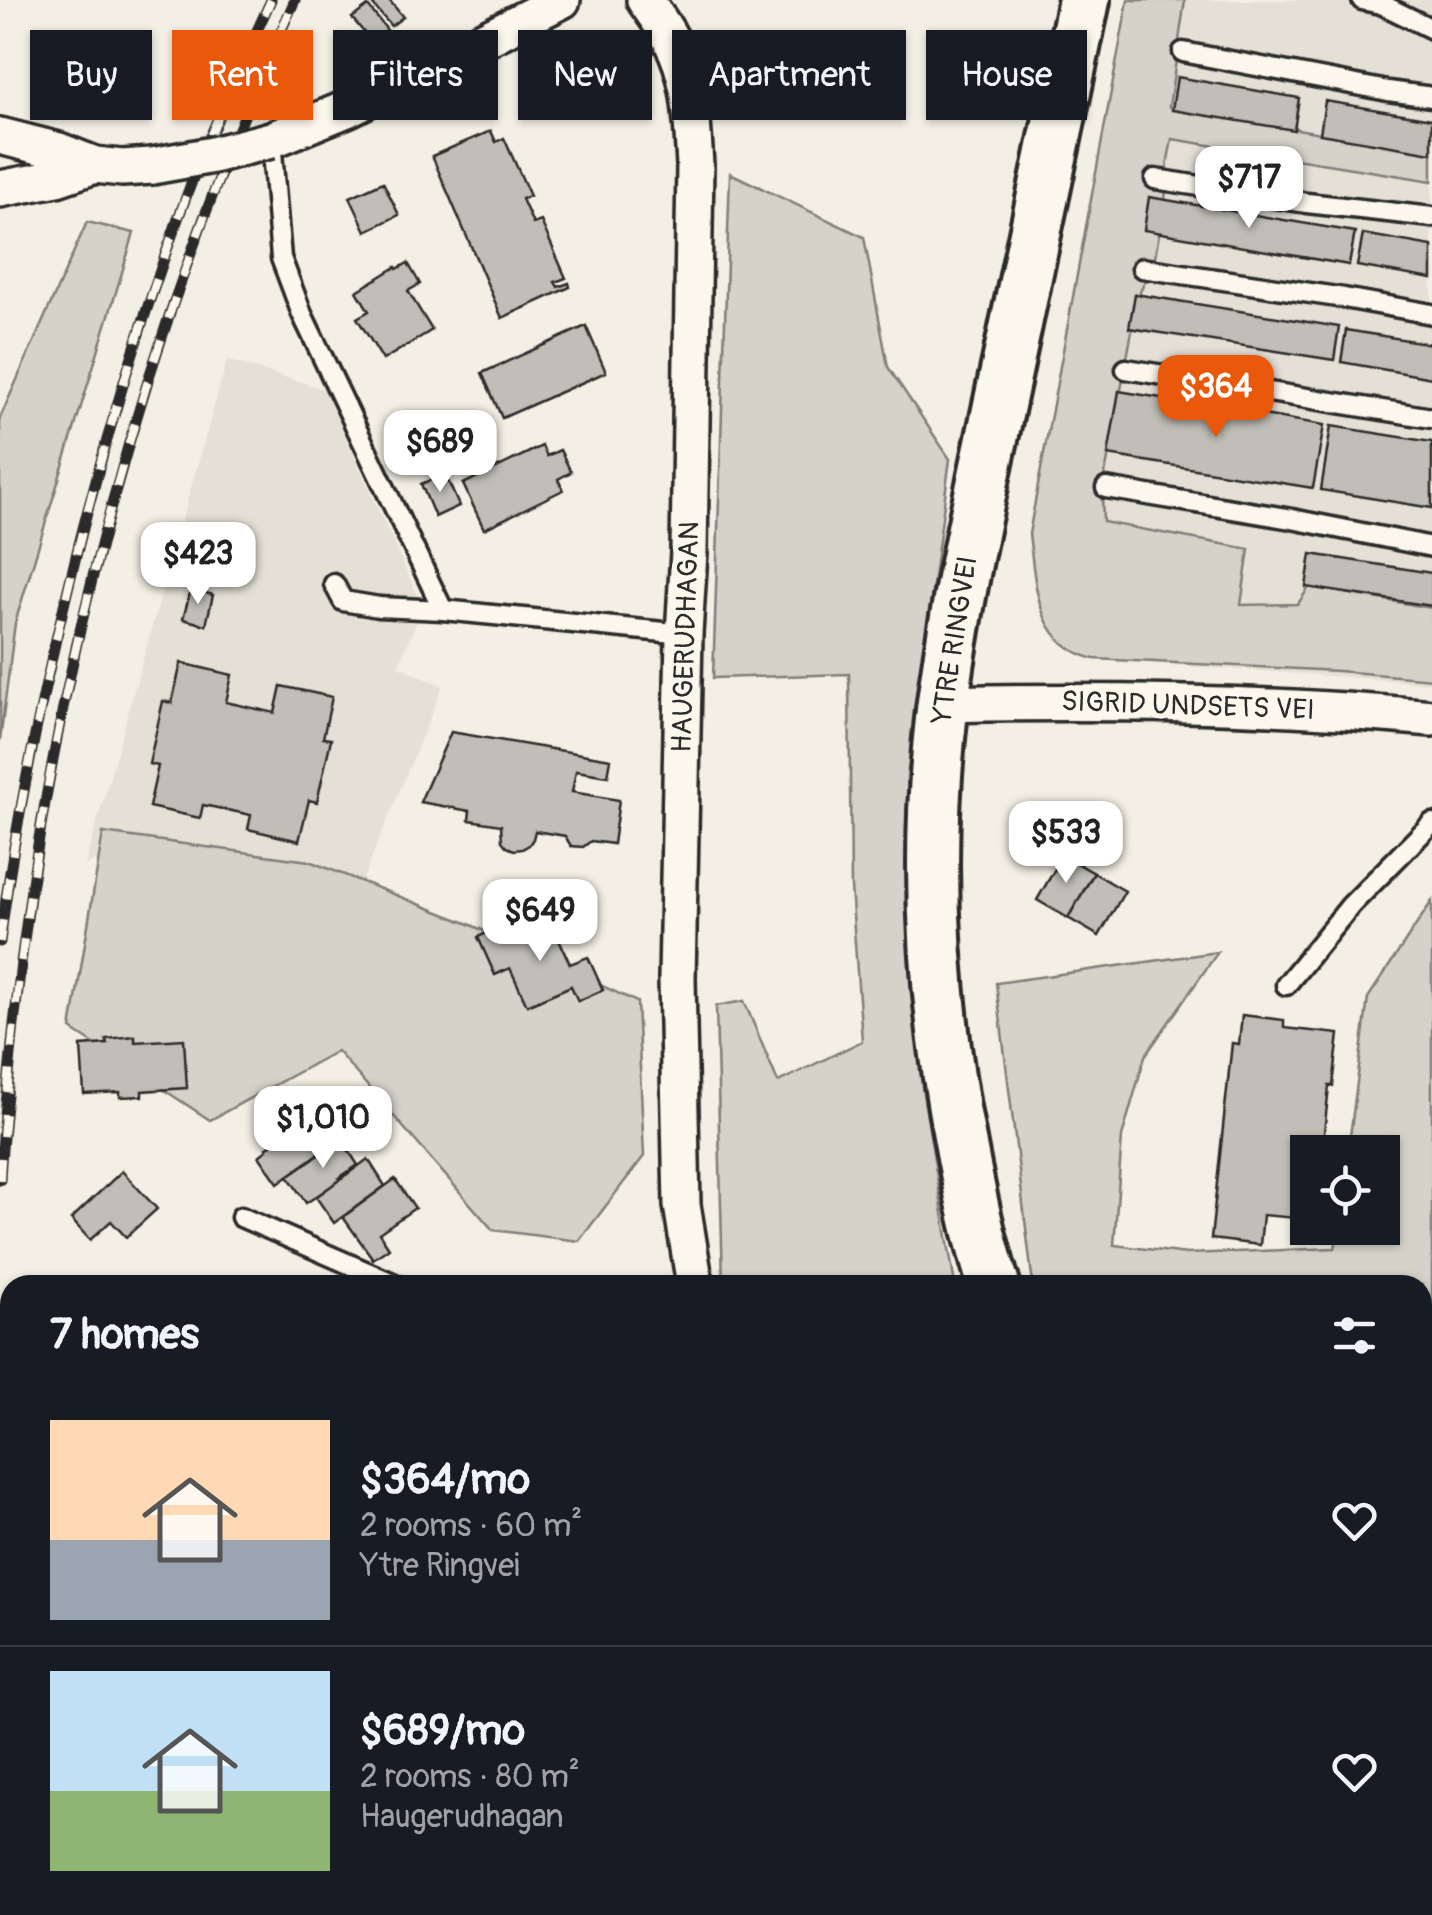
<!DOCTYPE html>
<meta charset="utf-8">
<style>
body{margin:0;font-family:Pangolin,sans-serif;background:#242831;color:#f1f3f6;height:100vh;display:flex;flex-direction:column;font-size:38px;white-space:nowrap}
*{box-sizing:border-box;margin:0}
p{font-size:32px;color:#9ea1a6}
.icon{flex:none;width:55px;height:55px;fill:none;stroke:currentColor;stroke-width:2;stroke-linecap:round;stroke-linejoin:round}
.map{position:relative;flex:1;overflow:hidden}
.details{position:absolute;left:0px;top:1275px;width:1432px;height:640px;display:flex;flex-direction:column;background:#171b24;border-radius:30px 30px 0 0;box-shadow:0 2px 8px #0004}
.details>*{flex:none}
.top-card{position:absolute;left:30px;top:30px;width:1372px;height:90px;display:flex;gap:20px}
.buttons{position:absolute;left:1290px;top:1135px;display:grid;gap:20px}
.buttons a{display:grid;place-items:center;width:110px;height:110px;border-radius:0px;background:#171b24;box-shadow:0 2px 8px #0004;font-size:50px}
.price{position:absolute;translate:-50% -85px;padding:0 22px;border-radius:20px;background:#fff;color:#222;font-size:32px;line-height:65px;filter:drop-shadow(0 2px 5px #0008)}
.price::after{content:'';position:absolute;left:50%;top:60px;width:30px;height:22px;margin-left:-15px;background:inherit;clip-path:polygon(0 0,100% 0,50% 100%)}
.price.current{background:#ea580c;color:#fff}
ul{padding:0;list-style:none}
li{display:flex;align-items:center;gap:30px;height:250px;padding:0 50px}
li+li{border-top:2px solid #363941}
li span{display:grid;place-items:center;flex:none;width:280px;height:200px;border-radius:0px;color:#555}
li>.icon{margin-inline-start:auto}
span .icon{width:120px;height:120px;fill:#fffc;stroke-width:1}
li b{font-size:42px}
h2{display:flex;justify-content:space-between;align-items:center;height:120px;padding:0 50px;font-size:42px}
.chip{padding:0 35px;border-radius:0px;background:#171b24;box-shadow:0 2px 8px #0004;font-size:35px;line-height:90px}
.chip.current{background:#ea580c;color:#fff}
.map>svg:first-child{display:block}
.built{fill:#e4e0d6}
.green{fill:#d5d2c9;stroke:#807e7a;stroke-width:2.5}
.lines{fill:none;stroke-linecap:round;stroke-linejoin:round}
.stream{stroke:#787772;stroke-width:11}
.building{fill:#c0beb6;stroke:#2b2b2b;stroke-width:2.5}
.service-casing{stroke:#2b2b2b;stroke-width:25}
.minor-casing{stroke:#2b2b2b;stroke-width:42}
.secondary-casing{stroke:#2b2b2b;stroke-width:58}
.service{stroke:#fbf7ec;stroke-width:18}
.minor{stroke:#fbf7ec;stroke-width:35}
.secondary{stroke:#fbf7ec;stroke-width:50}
.rail-casing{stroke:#2b2b2b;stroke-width:11}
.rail{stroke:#fbf7ec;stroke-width:8;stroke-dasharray:22;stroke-linecap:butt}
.minor-bridge-casing{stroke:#2b2b2b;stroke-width:42;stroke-linecap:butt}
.minor-bridge{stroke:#fbf7ec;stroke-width:35}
.labels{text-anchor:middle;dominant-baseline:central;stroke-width:10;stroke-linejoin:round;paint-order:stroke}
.street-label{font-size:28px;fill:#2b2b2b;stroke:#fbf7ec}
</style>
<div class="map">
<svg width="1432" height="1915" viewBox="0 0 1432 1915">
<rect width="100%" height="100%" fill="#f3efe4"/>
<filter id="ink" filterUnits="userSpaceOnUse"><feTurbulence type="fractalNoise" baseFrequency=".01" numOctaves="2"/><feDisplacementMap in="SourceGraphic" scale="20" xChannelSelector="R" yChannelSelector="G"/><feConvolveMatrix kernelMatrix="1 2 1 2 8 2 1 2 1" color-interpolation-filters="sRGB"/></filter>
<g filter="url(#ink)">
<!-- built -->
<g class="built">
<polygon points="1128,0 1432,0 1432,683 1098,660 1062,644 1035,592 1029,534"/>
<polygon points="227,360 324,389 419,599 417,621 398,666 443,686 357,893 108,856 85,865"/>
</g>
<!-- green -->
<g class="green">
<path d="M 1128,0 L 1185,0 L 1169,107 L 1432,152 L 1432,181 L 1172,139 L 1168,160 L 1165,201 L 1155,257 L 1139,294 L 1102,490 L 1103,522 L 1249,549 L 1241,605 L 1298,604 L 1309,587 L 1432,608 L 1432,679 L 1338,671 L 1094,659 C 1035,644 1036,585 1029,534 Z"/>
<polygon points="730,173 864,237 888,367 950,459 907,777 922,1087 955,1285 723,1285 716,1006 744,1001 778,1082 862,1041 851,887 849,674 713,678"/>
<polygon points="87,222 134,233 15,623 0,741 0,418"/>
<polygon points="103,833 309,861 467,923 637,1002 644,1156 579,1241 493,1230 337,1051 210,1120 71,1029"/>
<polygon points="1432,901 1432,1910 1422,1900 1422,1285 1033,1285 996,983 1218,952 1145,1056 1122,1137 1114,1245 1187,1254 1335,1248 1339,1228 1382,1228 1382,1152 1348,1152 1368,998"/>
<polygon points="995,1905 1328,1905 1337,1915 1000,1915"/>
</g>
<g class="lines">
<!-- stream -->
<polyline class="stream" points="1422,1600 1432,1606"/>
</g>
<!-- building -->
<g class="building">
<polygon points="379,0 389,0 403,17 391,26 373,5"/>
<polygon points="368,6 387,30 372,42 352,18"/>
<polygon points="1177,77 1299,98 1294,130 1172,110"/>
<polygon points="1325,101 1432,119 1432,153 1320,134"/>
<polygon points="491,131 496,142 504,138 530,196 522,199 533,224 541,221 566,278 555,282 558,287 569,283 570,287 502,318 432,156"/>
<polygon points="383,182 399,215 366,231 350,197"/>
<polygon points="1149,197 1355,232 1349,265 1144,230"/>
<polygon points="1363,234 1432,246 1432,279 1357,266"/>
<polygon points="408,263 420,284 408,291 432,330 383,360 357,318 369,311 357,291 396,267 397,269"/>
<polygon points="1135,294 1339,327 1334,360 1129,328"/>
<polygon points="586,326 606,372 502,418 482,373"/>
<polygon points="1346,330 1432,344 1432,378 1341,362"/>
<polygon points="1119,391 1324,425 1313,488 1108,455"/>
<polygon points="1331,426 1432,442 1432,508 1321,490"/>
<polygon points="427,445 431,456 408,465 404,454"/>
<polygon points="542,446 547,456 560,450 571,472 558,479 563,490 484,529 463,484"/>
<polygon points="445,474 459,506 435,517 421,484"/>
<polygon points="1311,554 1432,573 1432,606 1306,587"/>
<polygon points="191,589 213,595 206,625 183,619"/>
<polygon points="181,663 232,675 226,702 275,713 281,686 332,697 323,738 331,739 317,802 309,800 299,841 248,829 251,815 203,805 200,818 149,807 158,766 149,764 163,701 172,703"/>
<polygon points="451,732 611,759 608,776 576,771 572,792 619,800 613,844 591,841 583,847 571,846 565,836 535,831 533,839 529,845 522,849 514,850 507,847 502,841 501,825 469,820 470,811 420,802"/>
<polygon points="1063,855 1094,873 1068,918 1037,900"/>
<polygon points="1094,873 1125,891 1099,936 1068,918"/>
<polygon points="550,920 570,964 588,957 603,990 578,1001 571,986 527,1005 510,968 495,975 478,937 495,929 500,942"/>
<polygon points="1242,1015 1284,1020 1284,1028 1339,1034 1333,1086 1329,1086 1322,1152 1308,1152 1308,1219 1263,1215 1260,1245 1211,1239 1232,1043 1239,1044"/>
<polygon points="135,1036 135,1042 184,1039 187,1088 142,1091 142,1096 120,1097 120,1092 84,1094 81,1046 107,1044 106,1039"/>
<polygon points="303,1110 309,1120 313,1118 331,1145 278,1183 259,1156 267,1150 266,1148 294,1130 288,1120"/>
<polygon points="341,1139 358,1165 339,1178 341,1180 306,1203 288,1176"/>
<polygon points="368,1159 385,1186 334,1223 316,1197"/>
<polygon points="122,1171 157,1209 126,1237 111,1221 90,1240 71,1219"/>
<polygon points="395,1179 415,1208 379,1233 389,1248 373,1259 343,1217"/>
<polygon points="137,1905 341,1905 340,1915 136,1915"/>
<polygon points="506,1905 563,1905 568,1915 511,1915"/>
</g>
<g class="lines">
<defs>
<g id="service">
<polyline points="1362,0 1381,4 1432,29"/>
<polyline points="1183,52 1388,91 1432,97"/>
<polyline points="271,140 281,258 302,314 443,610"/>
<polyline points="1155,179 1307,203 1432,217"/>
<polyline points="1142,268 1344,298 1432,314"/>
<polyline points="1126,369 1432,418"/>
<polyline points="1106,488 1292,519 1432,547"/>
<polyline points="334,584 343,601 379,607 443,610 684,634"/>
<polyline points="1286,985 1351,905 1432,823"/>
<polyline points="241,1217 397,1285"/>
<polyline points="110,1915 111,1905"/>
</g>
<g id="minor">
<path d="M 645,0 C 654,13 664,26 671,40 C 692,78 692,122 695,165 L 689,552 L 684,634 L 677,979 L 682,1205 L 695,1285"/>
<polyline points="0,136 59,151 95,165 122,168 152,166"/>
<polyline points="271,140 349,108 562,0"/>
<polyline points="0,189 57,178 95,165"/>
<path d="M 943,704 C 1106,700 1270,703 1432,718"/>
<polyline points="461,1905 464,1915"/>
<polyline points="963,1905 967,1915"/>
</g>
<g id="secondary">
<path d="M 994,1285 C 979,1240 970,1193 961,1146 C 933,1003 925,855 942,710 C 956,598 982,487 1005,377 C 1031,251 1058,126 1084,0"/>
<polyline points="1381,1905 1391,1915"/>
</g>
</defs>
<!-- service casing -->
<use href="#service" class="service-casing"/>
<!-- minor casing -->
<use href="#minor" class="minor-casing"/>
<!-- secondary casing -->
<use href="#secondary" class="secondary-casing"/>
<!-- service -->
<use href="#service" class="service"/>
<!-- minor -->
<use href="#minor" class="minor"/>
<!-- secondary -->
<use href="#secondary" class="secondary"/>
<defs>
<g id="rail">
<path d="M 0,942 C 15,824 39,708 67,593 C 101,450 143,310 195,173 C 218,115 245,57 271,0"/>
<path d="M 0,1180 C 2,1135 8,1089 12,1044 C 47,687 144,326 295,0"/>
<polyline points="0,1672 9,1915"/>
</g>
</defs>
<!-- rail casing -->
<use href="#rail" class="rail-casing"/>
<!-- rail -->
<use href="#rail" class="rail"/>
<defs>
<polyline id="minor-bridge" points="152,166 213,155 271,140"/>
</defs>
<!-- minor-bridge casing -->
<use href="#minor-bridge" class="minor-bridge-casing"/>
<!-- minor-bridge -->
<use href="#minor-bridge" class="minor-bridge"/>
</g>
</g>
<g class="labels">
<!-- street labels -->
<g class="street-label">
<text transform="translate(686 637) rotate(-88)">HAUGERUDHAGAN</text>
<text transform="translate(955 640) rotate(-81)">YTRE RINGVEI</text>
<text transform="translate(1188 706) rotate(2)">SIGRID UNDSETS VEI</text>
</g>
</g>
</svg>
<div class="buttons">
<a><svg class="icon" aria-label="locate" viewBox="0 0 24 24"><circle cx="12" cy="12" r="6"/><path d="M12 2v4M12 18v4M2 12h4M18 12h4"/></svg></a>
</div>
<b class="price" style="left:1249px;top:231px">$717</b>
<b class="price current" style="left:1216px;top:440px">$364</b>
<b class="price" style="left:440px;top:495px">$689</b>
<b class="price" style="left:198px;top:607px">$423</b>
<b class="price" style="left:1066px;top:886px">$533</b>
<b class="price" style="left:540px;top:964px">$649</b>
<b class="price" style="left:323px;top:1171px">$1,010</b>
<div class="top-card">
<a class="chip">Buy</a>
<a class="chip current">Rent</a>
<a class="chip">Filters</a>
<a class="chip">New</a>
<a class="chip">Apartment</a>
<a class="chip">House</a>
</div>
<section class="details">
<h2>7 homes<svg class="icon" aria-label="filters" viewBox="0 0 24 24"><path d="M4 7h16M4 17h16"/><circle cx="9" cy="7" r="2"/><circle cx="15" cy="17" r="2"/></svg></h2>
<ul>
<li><span style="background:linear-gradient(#ffd9b3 60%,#9aa5b1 0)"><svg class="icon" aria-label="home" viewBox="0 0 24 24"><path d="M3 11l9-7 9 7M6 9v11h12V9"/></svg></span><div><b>$364/mo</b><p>2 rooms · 60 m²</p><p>Ytre Ringvei</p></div><svg class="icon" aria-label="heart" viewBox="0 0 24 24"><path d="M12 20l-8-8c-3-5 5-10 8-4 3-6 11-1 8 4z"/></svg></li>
<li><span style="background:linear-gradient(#bfe0f5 60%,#8fb573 0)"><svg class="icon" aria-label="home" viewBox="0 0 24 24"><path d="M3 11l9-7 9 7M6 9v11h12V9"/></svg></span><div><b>$689/mo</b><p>2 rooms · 80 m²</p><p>Haugerudhagan</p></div><svg class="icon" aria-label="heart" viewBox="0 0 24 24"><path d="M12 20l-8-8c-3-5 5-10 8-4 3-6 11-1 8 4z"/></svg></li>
</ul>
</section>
</div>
